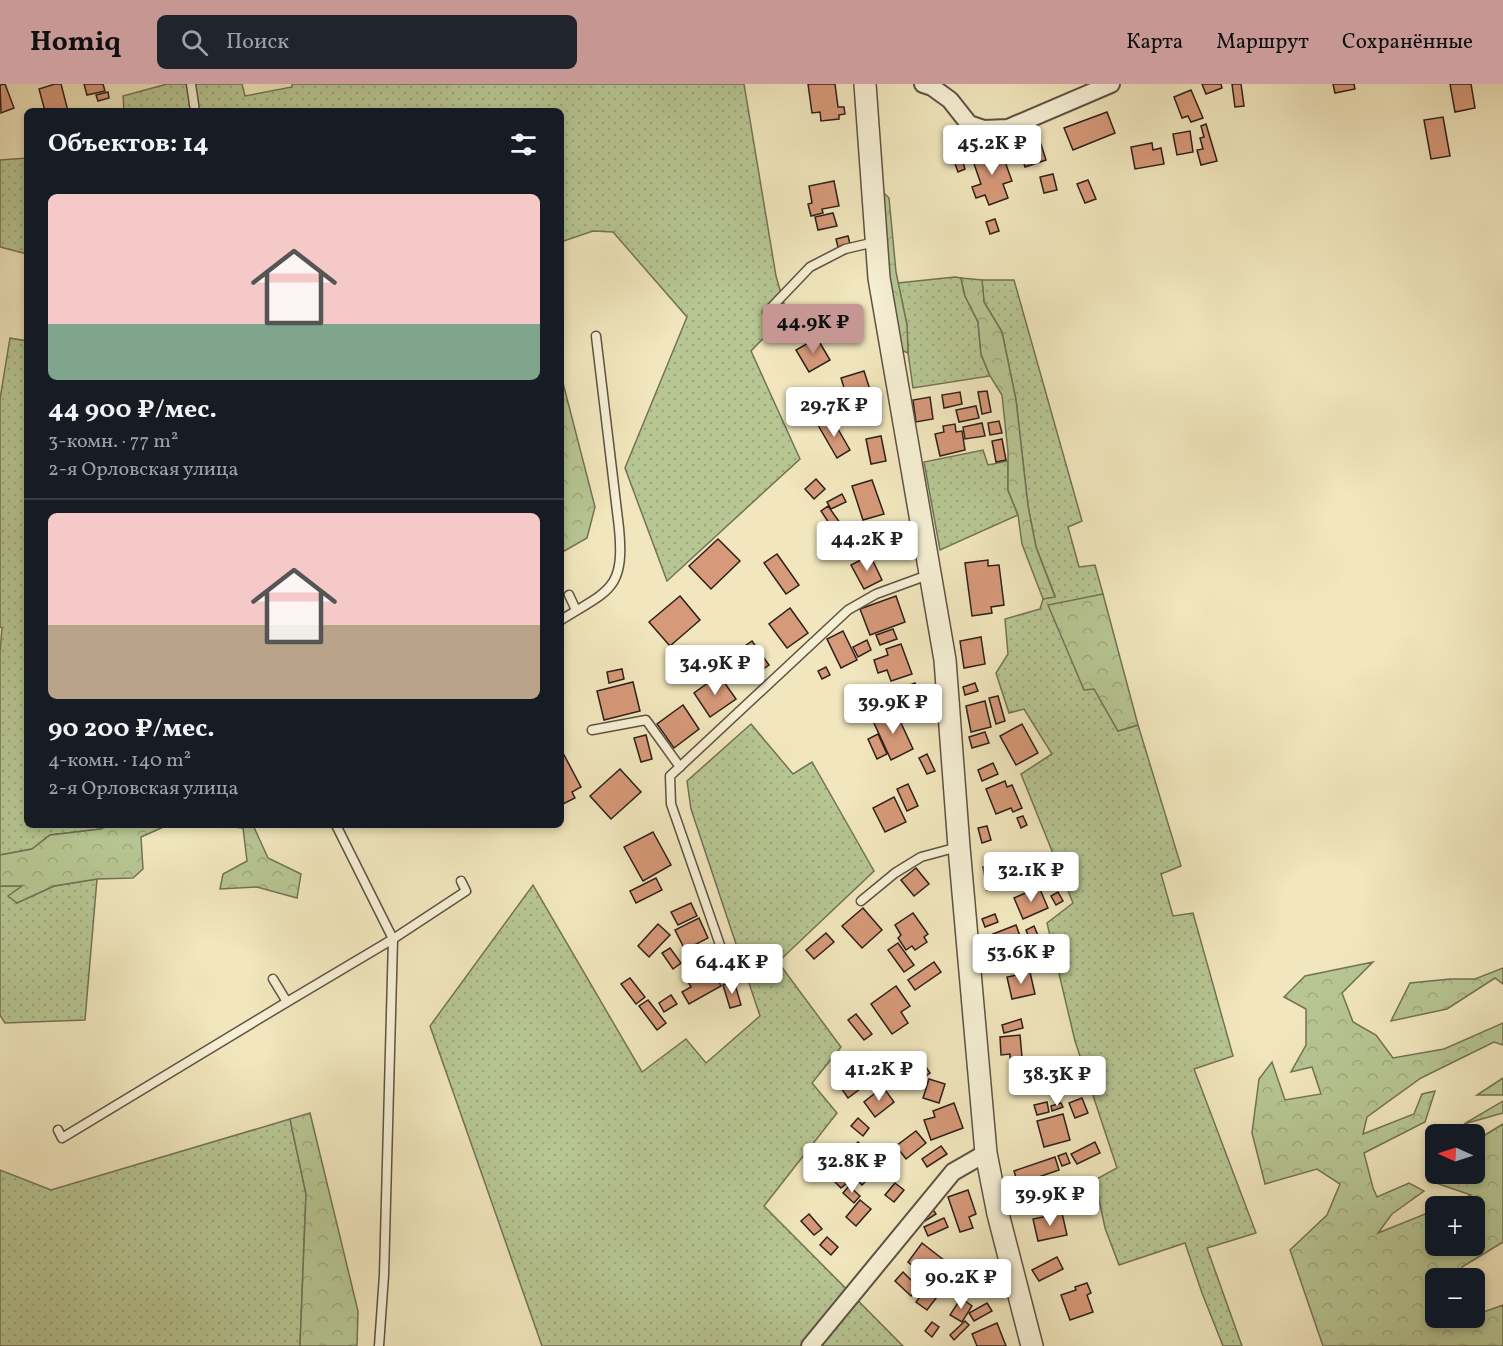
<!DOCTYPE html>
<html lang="ru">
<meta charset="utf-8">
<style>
body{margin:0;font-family:Vollkorn,serif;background:#20242c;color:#f1f3f6;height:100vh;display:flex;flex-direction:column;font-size:22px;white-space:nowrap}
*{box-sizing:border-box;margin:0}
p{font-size:20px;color:#9ea1a6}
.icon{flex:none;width:33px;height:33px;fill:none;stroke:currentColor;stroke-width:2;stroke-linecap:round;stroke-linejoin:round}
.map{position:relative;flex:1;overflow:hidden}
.drawer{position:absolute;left:24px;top:24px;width:540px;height:720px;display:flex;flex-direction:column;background:#171b24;border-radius:9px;box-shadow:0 3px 9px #0003}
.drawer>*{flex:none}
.needle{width:39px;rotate:273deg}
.fabs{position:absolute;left:1425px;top:1040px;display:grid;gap:12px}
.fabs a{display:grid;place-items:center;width:60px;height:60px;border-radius:9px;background:#171b24;box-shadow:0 3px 9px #0003;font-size:30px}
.price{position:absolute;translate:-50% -51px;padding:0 14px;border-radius:6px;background:#fff;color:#222;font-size:20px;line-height:39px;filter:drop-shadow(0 2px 3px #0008)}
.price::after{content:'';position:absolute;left:50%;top:36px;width:18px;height:14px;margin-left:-9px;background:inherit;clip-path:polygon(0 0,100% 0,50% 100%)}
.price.selected{background:#c59692;color:#111}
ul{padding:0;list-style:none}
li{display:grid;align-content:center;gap:12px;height:318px;padding:0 24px}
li+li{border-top:2px solid #363941}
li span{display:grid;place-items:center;height:186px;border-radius:9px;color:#555}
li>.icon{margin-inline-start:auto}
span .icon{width:108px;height:108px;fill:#fffc;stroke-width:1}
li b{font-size:26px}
h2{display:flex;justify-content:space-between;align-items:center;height:72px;padding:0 24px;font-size:26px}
header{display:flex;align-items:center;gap:36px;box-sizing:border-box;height:84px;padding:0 30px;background:#c59692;color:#111}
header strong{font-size:28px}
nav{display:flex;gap:33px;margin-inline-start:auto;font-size:21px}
.search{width:420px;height:54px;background:#20242c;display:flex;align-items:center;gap:15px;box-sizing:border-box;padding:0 21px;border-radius:9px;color:#9ea1a6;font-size:22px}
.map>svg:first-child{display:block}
.grass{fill:url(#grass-dots);stroke:#727356;stroke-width:1.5}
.forest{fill:url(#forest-crowns);stroke:#727356;stroke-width:1.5}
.building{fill:#d69979;stroke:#2e201a;stroke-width:1.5}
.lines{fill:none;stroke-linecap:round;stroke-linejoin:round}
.service-casing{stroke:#5f5243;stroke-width:11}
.minor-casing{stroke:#5f5243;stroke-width:20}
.tertiary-casing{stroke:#5f5243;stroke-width:24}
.service{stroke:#f6efd4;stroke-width:8}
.minor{stroke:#f6efd4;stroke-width:16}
.tertiary{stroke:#f6efd4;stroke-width:21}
</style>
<header>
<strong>Homiq</strong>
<div class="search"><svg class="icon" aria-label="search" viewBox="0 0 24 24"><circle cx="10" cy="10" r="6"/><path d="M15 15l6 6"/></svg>Поиск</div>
<nav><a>Карта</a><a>Маршрут</a><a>Сохранённые</a></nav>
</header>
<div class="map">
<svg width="1503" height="1262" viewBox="0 0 1503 1262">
<defs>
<pattern id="grass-dots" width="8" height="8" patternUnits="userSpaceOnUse" patternTransform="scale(1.5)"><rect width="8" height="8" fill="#b7c693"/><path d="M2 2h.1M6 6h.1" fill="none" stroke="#9eaa7e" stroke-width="1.8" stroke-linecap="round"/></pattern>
<pattern id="forest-crowns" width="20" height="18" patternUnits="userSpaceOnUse" patternTransform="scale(1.5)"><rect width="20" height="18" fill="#b7c693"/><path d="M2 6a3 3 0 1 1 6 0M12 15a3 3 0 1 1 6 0" fill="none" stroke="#9eaa7e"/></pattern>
</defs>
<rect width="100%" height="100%" fill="#f1e6bd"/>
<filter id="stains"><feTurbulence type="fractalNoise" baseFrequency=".00333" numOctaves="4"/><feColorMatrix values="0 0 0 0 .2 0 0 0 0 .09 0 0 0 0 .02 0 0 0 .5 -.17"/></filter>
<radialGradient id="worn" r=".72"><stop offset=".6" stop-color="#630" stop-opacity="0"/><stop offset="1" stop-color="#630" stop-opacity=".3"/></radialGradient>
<!-- grass -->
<g class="grass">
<polygon points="167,0 242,0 245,12 292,3 292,0 744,0 776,192 787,230 751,267 800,375 667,497 625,384 687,233 613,148 593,147 561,158 561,27 124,27 123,12"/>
<polygon points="27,74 27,170 0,163 0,76"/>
<polygon points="955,193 961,194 965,212 978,238 981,270 990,292 913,304 908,269 907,241 898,199"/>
<polygon points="982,196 1014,196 1082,437 1068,443 1079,483 1095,481 1103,510 1049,522 1118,647 1138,641 1181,782 1161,790 1173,832 1193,829 1233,972 1194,985 1256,1149 1207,1164 1242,1262 1223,1262 1202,1209 1185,1159 1119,1181 1105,1144 1095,1096 1117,1084 1075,957 1047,839 1073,819 1021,690 1052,670 1024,625 1009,629 996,589 1008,570 1005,535 1040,525 1043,515 1055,512 1036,463 1028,422 1016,316 1002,248 984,218"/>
<polygon points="10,254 27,257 27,741 102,741 101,745 50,751 32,765 0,771 0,568 2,544 0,543 0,315"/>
<polygon points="983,366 988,381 1008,377 1008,406 1018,431 940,466 924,378"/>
<polygon points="751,640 793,690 812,678 874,787 778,878 841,963 812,999 837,1029 764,1122 903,1262 542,1262 430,942 533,801 642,988 686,955 706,979 760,932 691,725 687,697"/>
<polygon points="97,795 85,936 5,939 0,931 0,802 24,802 17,819 54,802"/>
<polygon points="290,1035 306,1110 300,1262 0,1262 0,1086 51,1106"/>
</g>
<!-- forest -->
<g class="forest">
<polygon points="883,108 889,114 896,188 907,241 908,269 899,265 885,190"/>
<polygon points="961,194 982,196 984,218 1002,248 1016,316 1028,422 1036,463 1055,513 1043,515 1022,460 1018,431 1008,406 1008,368 1002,311 990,292 981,270 978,238 965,212"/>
<polygon points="563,299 595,423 587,454 561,469 561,304"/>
<polygon points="1103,510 1138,641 1118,647 1094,605 1084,606 1048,521"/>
<polygon points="109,741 168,741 141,753 143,785 133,794 97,795 54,802 17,819 8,812 22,802 0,802 0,771 32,765 50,751 101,745"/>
<polygon points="214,741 253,741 268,774 301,790 297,814 257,803 220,805 223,790 247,777 243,744"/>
<polygon points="1373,878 1342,909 1353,938 1376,951 1393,974 1444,965 1503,939 1503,961 1494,958 1421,994 1367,1033 1363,1050 1414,1030 1422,1010 1435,1007 1425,1038 1364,1069 1373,1104 1377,1113 1409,1099 1424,1107 1392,1130 1378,1149 1435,1126 1436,1161 1474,1161 1474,1122 1445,1122 1471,1111 1436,1099 1451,1089 1474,1089 1475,1057 1503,1040 1503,1158 1462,1183 1462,1194 1436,1194 1436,1233 1474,1233 1475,1231 1503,1221 1503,1262 1323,1262 1290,1166 1327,1131 1340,1100 1317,1085 1265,1100 1252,1049 1259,995 1272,978 1285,1016 1321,1010 1312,983 1291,988 1306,961 1306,925 1284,913 1305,892"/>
<polygon points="1503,884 1503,900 1495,894 1447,925 1391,937 1410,899 1450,895 1475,895"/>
<polygon points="1503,994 1503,1011 1477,1011"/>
<polygon points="1503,1017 1503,1029 1464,1040"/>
<polygon points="310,1029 358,1227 357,1262 300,1262 306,1110 290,1035"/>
</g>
<!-- building -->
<g class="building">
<polygon points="5,0 14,24 1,29 0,1"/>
<polygon points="55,0 61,0 68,27 45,27 39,5"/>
<polygon points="84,0 103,0 105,7 87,11"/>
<polygon points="808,0 835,0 838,23 844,23 845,30 839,31 839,35 821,37 820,28 812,29"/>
<polygon points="1202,0 1221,0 1222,4 1206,10"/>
<polygon points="1232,0 1241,0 1244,22 1235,23"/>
<polygon points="1333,0 1354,0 1355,5 1335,9"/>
<polygon points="1450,0 1471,0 1475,24 1455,28"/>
<polygon points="1191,6 1203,34 1191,38 1188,32 1182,34 1174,13"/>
<polygon points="108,8 109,14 98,17 96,11"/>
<polygon points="1107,28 1115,49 1073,66 1064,44"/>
<polygon points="1443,33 1450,72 1431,75 1424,36"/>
<polygon points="1206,40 1217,77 1201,81 1197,66 1203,65 1200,54 1204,53 1201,42"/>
<polygon points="1190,47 1193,68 1177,71 1173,50"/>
<polygon points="1038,51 1046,76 1025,83 1017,57"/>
<polygon points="1152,59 1153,66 1161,64 1164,80 1135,85 1131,63"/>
<polygon points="1000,64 1012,97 1003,100 1008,114 989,121 985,111 976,114 972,103 981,100 972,74"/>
<polygon points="962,75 965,85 958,88 954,77"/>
<polygon points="1053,90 1057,106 1044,109 1040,93"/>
<polygon points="1088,96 1096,115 1085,119 1077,100"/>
<polygon points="834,97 839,122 822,125 823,129 811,132 808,120 812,119 809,102"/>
<polygon points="833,129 837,142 818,146 815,133"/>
<polygon points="995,135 999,147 990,150 986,138"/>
<polygon points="848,152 850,160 838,163 836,155"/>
<polygon points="817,254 830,276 809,288 796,266"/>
<polygon points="864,287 872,312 849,320 841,294"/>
<polygon points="987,307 991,328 982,330 978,308"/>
<polygon points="960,308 962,320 944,324 942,311"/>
<polygon points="930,313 933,335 916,338 913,316"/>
<polygon points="976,322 979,334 959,338 956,326"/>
<polygon points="831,333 850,366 837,374 818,341"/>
<polygon points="999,337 1002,349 990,351 988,339"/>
<polygon points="982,339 985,352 965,355 963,343"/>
<polygon points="955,340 956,348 962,347 965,366 940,372 935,350 944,348 943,342"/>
<polygon points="881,352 886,377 871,380 866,355"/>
<polygon points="1002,355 1006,376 996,378 992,357"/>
<polygon points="816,395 825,405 814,415 805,405"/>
<polygon points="872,396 884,430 863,436 852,402"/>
<polygon points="842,410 846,418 831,425 827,418"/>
<polygon points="828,422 843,443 835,448 821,427"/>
<polygon points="861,439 864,451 850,455 847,444"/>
<polygon points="891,449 895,463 888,464 884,451"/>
<polygon points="718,455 740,477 711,505 689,482"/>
<polygon points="777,470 799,501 786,510 764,479"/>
<polygon points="870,471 882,496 864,505 851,481"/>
<polygon points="988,476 988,482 999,481 1004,521 991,523 992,529 972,532 965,479"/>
<polygon points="680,512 700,536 670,562 649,538"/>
<polygon points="896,512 905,538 870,551 860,525"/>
<polygon points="790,524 808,549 787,564 769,540"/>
<polygon points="893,545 897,555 880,561 876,551"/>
<polygon points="843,547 857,576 841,584 827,555"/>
<polygon points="981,553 985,580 964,584 960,557"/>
<polygon points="867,556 871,566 858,573 853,563"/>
<polygon points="752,557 769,581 743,599 726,575"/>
<polygon points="901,560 912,590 891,597 887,586 878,589 874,576 888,571 886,565"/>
<polygon points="826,583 830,591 822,595 818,587"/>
<polygon points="622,585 624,595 609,599 607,588"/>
<polygon points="719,591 736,615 710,633 694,609"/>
<polygon points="633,598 640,627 604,636 597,607"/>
<polygon points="915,599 923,619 900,628 892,608"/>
<polygon points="975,599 978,607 965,611 963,603"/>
<polygon points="998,612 1005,637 996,640 989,614"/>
<polygon points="985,617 991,643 971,648 966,622"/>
<polygon points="683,621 699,645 674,664 657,640"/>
<polygon points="895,626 913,665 891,676 873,637"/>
<polygon points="1022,640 1038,669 1016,681 1000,652"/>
<polygon points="985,648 989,659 972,664 969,653"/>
<polygon points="878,650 887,670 877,675 868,655"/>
<polygon points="646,651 652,675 641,678 634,654"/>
<polygon points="563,669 581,703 572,708 575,714 561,721 561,670"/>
<polygon points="927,670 935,687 927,690 919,674"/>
<polygon points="993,679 998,690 982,697 978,686"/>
<polygon points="620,685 641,708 611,735 590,712"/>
<polygon points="1005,697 1007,703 1012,701 1022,724 1013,728 1011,724 996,730 986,705"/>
<polygon points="908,700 918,722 907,727 897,705"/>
<polygon points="894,713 906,738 885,748 873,724"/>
<polygon points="1023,732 1027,741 1021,744 1017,734"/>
<polygon points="987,742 991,756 982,759 978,744"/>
<polygon points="653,748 671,781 643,797 624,763"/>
<polygon points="1010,779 1014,801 987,806 983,783"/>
<polygon points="916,784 929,800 914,812 901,796"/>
<polygon points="656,794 662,806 636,819 630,807"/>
<polygon points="1039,803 1048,824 1023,835 1014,814"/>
<polygon points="1058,808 1063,817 1056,821 1051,812"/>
<polygon points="691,819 697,832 678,841 671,828"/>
<polygon points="863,824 882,846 862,864 842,842"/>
<polygon points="913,829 928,850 924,853 927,858 915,866 912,862 906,866 898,854 901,851 895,841"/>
<polygon points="995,830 998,838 985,843 982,835"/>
<polygon points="699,834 708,854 685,866 675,846"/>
<polygon points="658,840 670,851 649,873 638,862"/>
<polygon points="1016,841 1023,860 1005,867 1006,869 1001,871 993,850"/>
<polygon points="1034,842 1039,854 1031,858 1026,846"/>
<polygon points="826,849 834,858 814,875 806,866"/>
<polygon points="898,859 914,881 904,888 888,866"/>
<polygon points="1039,861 1042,875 1034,877 1031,862"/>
<polygon points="670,864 681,879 673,885 662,869"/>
<polygon points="934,878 941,888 915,906 908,896"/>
<polygon points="709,879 721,902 689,920 682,908 691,903 687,896 696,891 694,887"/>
<polygon points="1029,884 1035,910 1012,915 1007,893 1021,890 1020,887"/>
<polygon points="630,894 645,913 636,920 621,900"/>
<polygon points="734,897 741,921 730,924 723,901"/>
<polygon points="896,902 910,922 901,928 908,939 892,950 871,920"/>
<polygon points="671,911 677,920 664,928 659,919"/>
<polygon points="648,916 666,939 657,946 639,922"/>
<polygon points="856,930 872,950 864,956 848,936"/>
<polygon points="1021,935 1023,944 1004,949 1002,941"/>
<polygon points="1020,951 1022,973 1010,974 1010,970 1001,971 1000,953"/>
<polygon points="918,971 930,989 910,1003 903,994 898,998 892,989"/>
<polygon points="1048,974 1052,998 1047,999 1048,1004 1031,1007 1026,978"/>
<polygon points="862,975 876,993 848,1014 841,1004 854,994 848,986"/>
<polygon points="1068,985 1069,996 1056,998 1054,987"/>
<polygon points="929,995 945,1000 939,1019 923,1014"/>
<polygon points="883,1003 894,1018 875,1033 864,1018"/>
<polygon points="1082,1014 1088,1029 1075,1034 1069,1019"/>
<polygon points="1047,1018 1049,1028 1037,1031 1034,1021"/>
<polygon points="954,1019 963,1044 931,1056 924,1036 935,1033 933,1027"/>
<polygon points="1061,1019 1063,1023 1052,1027 1051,1022"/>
<polygon points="1063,1030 1070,1056 1044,1063 1037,1037"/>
<polygon points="858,1034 869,1044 863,1052 851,1042"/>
<polygon points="916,1047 926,1059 906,1075 896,1062"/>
<polygon points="858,1058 881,1082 862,1101 838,1077"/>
<polygon points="1095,1058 1100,1069 1077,1080 1071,1070"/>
<polygon points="941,1062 947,1070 927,1083 922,1075"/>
<polygon points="1066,1069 1070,1079 1062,1082 1058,1072"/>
<polygon points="1055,1073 1059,1086 1018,1100 1014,1087"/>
<polygon points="839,1091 847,1099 841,1104 833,1096"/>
<polygon points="1063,1093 1066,1106 1035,1113 1032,1101"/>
<polygon points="895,1099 904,1106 894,1118 885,1111"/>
<polygon points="849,1102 860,1112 854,1119 843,1109"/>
<polygon points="968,1106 976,1130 969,1133 973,1144 960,1148 948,1113"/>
<polygon points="860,1116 871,1125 856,1142 846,1133"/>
<polygon points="932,1124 936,1130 925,1137 921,1131"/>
<polygon points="1062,1129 1067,1151 1038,1157 1033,1135"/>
<polygon points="809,1130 822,1145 814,1151 801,1137"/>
<polygon points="944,1134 948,1143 928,1152 924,1143"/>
<polygon points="827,1153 838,1163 831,1171 820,1161"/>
<polygon points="922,1159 945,1177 931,1196 908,1178"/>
<polygon points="1057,1173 1063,1185 1039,1197 1032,1186"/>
<polygon points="986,1177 995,1206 972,1213 963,1184"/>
<polygon points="942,1183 953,1192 927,1226 916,1218"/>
<polygon points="903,1188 918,1203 911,1212 895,1197"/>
<polygon points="1087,1199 1091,1209 1087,1211 1093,1228 1070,1236 1061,1211 1076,1206 1075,1203"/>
<polygon points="961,1214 972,1222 962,1238 950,1231"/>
<polygon points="987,1219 992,1227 974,1237 969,1229"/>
<polygon points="965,1237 969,1241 954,1256 950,1251"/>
<polygon points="932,1238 939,1243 932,1253 925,1247"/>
<polygon points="997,1239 1006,1262 977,1262 972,1250"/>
</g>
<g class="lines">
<defs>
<g id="service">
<polyline points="191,0 195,27"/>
<polyline points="767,228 810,183 845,165 875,158"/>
<polyline points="569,511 576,526"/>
<path d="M 561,536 C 609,506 625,506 619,444 L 596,252"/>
<polyline points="592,646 646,636 680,683"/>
<polyline points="336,741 393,855 384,1191 379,1262"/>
<polyline points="861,817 895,789 921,773 958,763"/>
<polyline points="728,884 671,720 670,692 848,526 876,510 928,491"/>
<polyline points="273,895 287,918 393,855 466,807 461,797"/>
<polyline points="58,1046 62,1054 287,918"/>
</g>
<g id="minor">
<polyline points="923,0 932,3 950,16 969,40 984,45 1008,44 1111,0"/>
<polyline points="810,1262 953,1088 986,1069"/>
</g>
<polyline id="tertiary" points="865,0 879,194 945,576 959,763 986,1069 998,1130 1032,1262"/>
</defs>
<!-- service casing -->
<use href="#service" class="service-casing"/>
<!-- minor casing -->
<use href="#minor" class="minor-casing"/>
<!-- tertiary casing -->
<use href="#tertiary" class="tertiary-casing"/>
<!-- service -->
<use href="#service" class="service"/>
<!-- minor -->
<use href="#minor" class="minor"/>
<!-- tertiary -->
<use href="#tertiary" class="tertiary"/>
</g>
<rect width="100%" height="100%" filter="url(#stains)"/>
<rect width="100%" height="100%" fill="url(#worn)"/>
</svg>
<div class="fabs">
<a><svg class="needle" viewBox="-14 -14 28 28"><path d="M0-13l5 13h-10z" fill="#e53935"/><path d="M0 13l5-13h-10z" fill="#9ea1a6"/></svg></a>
<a>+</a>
<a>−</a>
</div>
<b class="price" style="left:992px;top:92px">45.2K ₽</b>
<b class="price selected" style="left:813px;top:271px">44.9K ₽</b>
<b class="price" style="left:834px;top:354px">29.7K ₽</b>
<b class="price" style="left:867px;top:488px">44.2K ₽</b>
<b class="price" style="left:715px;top:612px">34.9K ₽</b>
<b class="price" style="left:893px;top:651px">39.9K ₽</b>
<b class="price" style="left:1031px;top:819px">32.1K ₽</b>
<b class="price" style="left:1021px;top:901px">53.6K ₽</b>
<b class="price" style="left:732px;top:911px">64.4K ₽</b>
<b class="price" style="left:879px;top:1018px">41.2K ₽</b>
<b class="price" style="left:1057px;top:1023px">38.3K ₽</b>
<b class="price" style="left:852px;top:1110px">32.8K ₽</b>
<b class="price" style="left:1050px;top:1143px">39.9K ₽</b>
<b class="price" style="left:961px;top:1226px">90.2K ₽</b>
<section class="drawer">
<h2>Объектов: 14<svg class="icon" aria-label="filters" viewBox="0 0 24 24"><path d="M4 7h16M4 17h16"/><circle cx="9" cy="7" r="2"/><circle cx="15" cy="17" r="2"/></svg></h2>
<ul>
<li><span style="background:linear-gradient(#f6c9c9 70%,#7fa58c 0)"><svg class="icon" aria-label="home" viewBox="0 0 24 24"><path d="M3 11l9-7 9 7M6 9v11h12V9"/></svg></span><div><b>44 900 ₽/мес.</b><p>3-комн. · 77 m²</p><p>2-я Орловская улица</p></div></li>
<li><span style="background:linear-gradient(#f6c9c9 60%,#b9a48a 0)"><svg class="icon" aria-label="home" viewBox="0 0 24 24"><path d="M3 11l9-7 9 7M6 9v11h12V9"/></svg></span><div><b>90 200 ₽/мес.</b><p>4-комн. · 140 m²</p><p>2-я Орловская улица</p></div></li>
</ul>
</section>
</div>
